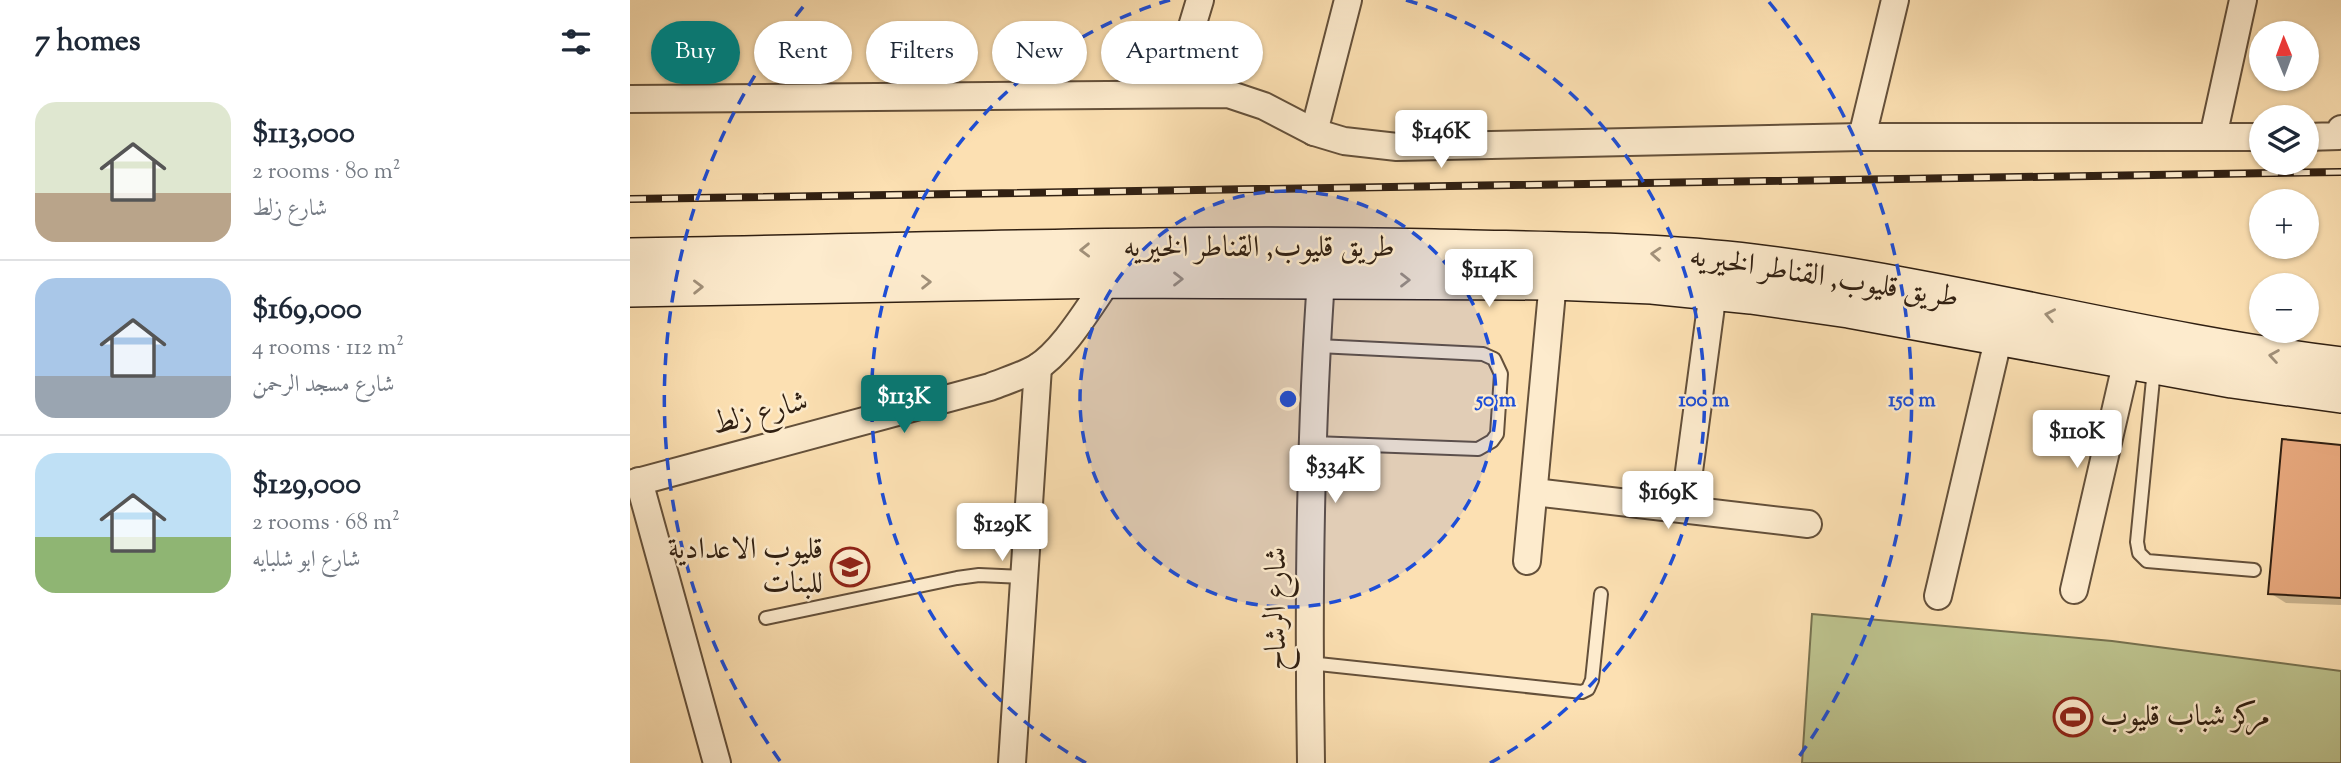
<!DOCTYPE html>
<meta charset="utf-8">
<style>
body{margin:0;font-family:"Sorts Mill Goudy",Amiri,serif;background:#f6f6f7;color:#1f2937;height:100vh;display:flex;flex-direction:column;font-size:26px;white-space:nowrap}
*{box-sizing:border-box;margin:0}
p{font-size:23px;color:#747a83}
.icon{flex:none;width:38px;height:38px;fill:none;stroke:currentColor;stroke-width:2;stroke-linecap:round;stroke-linejoin:round}
.map{position:relative;flex:1;overflow:hidden}
.panel{display:flex;flex-direction:column;background:#fff;width:630px}
.panel>*{flex:none}
.top-card{position:absolute;left:21px;top:21px;width:665px;height:63px;display:flex;gap:14px}
.needle{width:46px;rotate:359deg}
.fabs{position:absolute;left:1619px;top:21px;display:grid;gap:14px}
.fabs a{display:grid;place-items:center;width:70px;height:70px;border-radius:50%;background:#fff;box-shadow:0 2px 5px #0004;font-size:35px}
.price{position:absolute;translate:-50% -60px;padding:0 16px;border-radius:7px;background:#fff;color:#222;font-size:23px;line-height:46px;filter:drop-shadow(0 2px 4px #0008)}
.price::after{content:'';position:absolute;left:50%;top:42px;width:21px;height:16px;margin-left:-10px;background:inherit;clip-path:polygon(0 0,100% 0,50% 100%)}
.price.active{background:#0f766e;color:#fff}
ul{padding:0;list-style:none}
li{display:flex;align-items:center;gap:21px;height:175px;padding:0 35px}
li+li{border-top:2px solid #e0e1e3}
li span{display:grid;place-items:center;flex:none;width:196px;height:140px;border-radius:21px;color:#555}
li>.icon{margin-inline-start:auto}
span .icon{width:84px;height:84px;fill:#fffc;stroke-width:1}
li b{font-size:30px}
h2{display:flex;justify-content:space-between;align-items:center;height:84px;padding:0 35px;font-size:30px}
.chip{padding:0 24px;border-radius:32px;background:#fff;box-shadow:0 2px 5px #0004;font-size:24px;line-height:63px}
.chip.active{background:#0f766e;color:#fff}
main{display:flex;flex:1;min-height:0}
.map>svg:first-child{display:block}
.green{fill:#bdc38e;stroke:#777250;stroke-width:2}
.shadow{fill:#0003}
.building{fill:#e6a77c;stroke:#312012;stroke-width:2}
.lines{fill:none;stroke-linecap:round;stroke-linejoin:round}
.lane-casing{stroke:#64503a;stroke-width:16}
.street-casing{stroke:#64503a;stroke-width:30}
.secondary-casing{stroke:#312012;stroke-width:40}
.lane{stroke:#fdebcd;stroke-width:12}
.street{stroke:#fdebcd;stroke-width:26}
.secondary{stroke:#fdebcd;stroke-width:37}
.rail-casing{stroke:#312012;stroke-width:8}
.rail{stroke:#fdebcd;stroke-width:5;stroke-dasharray:16;stroke-linecap:butt}
.oneway{stroke:#a19079}
.ring{fill:none;stroke:#1d4ed8;stroke-width:3.5;stroke-dasharray:12 9}
.labels{text-anchor:middle;dominant-baseline:central;stroke-width:5;stroke-linejoin:round;paint-order:stroke}
.street-label{font-size:30px;fill:#312012;stroke:#fdebcd}
.poi-label{font-size:30px;fill:#312012;stroke:#fdebcd;text-anchor:end}
.centre{fill:#1d4ed8;stroke:#fdebcd;stroke-width:3.5}
.ring-label{font-size:21px;text-anchor:middle;font-weight:bold;fill:#1d4ed8;stroke:#fdebcd;stroke-width:5;stroke-linejoin:round;paint-order:stroke}
</style>
<main>
<section class="panel">
<h2>7 homes<svg class="icon" aria-label="filters" viewBox="0 0 24 24"><path d="M4 7h16M4 17h16"/><circle cx="9" cy="7" r="2"/><circle cx="15" cy="17" r="2"/></svg></h2>
<ul>
<li><span style="background:linear-gradient(#dfe7d0 65%,#b9a48a 0)"><svg class="icon" aria-label="home" viewBox="0 0 24 24"><path d="M3 11l9-7 9 7M6 9v11h12V9"/></svg></span><div><b>$113,000</b><p>2 rooms · 80 m²</p><p>شارع زلط</p></div></li>
<li><span style="background:linear-gradient(#a9c7e8 70%,#9aa5b1 0)"><svg class="icon" aria-label="home" viewBox="0 0 24 24"><path d="M3 11l9-7 9 7M6 9v11h12V9"/></svg></span><div><b>$169,000</b><p>4 rooms · 112 m²</p><p>شارع مسجد الرحمن</p></div></li>
<li><span style="background:linear-gradient(#bfe0f5 60%,#8fb573 0)"><svg class="icon" aria-label="home" viewBox="0 0 24 24"><path d="M3 11l9-7 9 7M6 9v11h12V9"/></svg></span><div><b>$129,000</b><p>2 rooms · 68 m²</p><p>شارع ابو شلبايه</p></div></li>
</ul>
</section>
<div class="map">
<svg width="1711" height="763" viewBox="0 0 1711 763">
<rect width="100%" height="100%" fill="#fce0b2"/>
<filter id="stains"><feTurbulence type="fractalNoise" baseFrequency=".00286" numOctaves="4"/><feColorMatrix values="0 0 0 0 .2 0 0 0 0 .09 0 0 0 0 .02 0 0 0 .5 -.17"/></filter>
<radialGradient id="worn" r=".72"><stop offset=".6" stop-color="#630" stop-opacity="0"/><stop offset="1" stop-color="#630" stop-opacity=".3"/></radialGradient>
<!-- green -->
<polygon class="green" points="1182,614 1482,641 1711,671 1711,763 1172,763"/>
<!-- shadow -->
<polygon class="shadow" points="1654,441 1711,446 1711,605 1656,603 1640,593"/>
<!-- building -->
<polygon class="building" points="1652,439 1711,445 1711,598 1638,594"/>
<g class="lines">
<defs>
<g id="lane">
<polyline points="1524,369 1507,542 1509,553 1517,561 1624,570"/>
<polyline points="683,443 848,449 862,441 867,434 871,374 864,359 853,354 688,346"/>
<polyline points="136,618 327,578 349,575 395,577"/>
<polyline points="679,663 952,692 958,689 962,680 971,594"/>
</g>
<g id="street">
<polyline points="542,93 570,0"/>
<polyline points="0,99 598,94 634,106 684,132 714,141 767,147 1232,137 1631,137"/>
<polyline points="684,132 718,0"/>
<polyline points="1232,137 1265,0"/>
<polyline points="1583,137 1613,0"/>
<polyline points="1676,137 1709,136 1711,129"/>
<polyline points="9,481 87,763"/>
<path d="M 0,484 L 360,387 C 375,381 392,376 406,368 C 434,351 460,305 479,279"/>
<polyline points="904,492 1178,524"/>
<polyline points="1054,509 1083,291"/>
<polyline points="897,561 923,281"/>
<polyline points="1444,590 1497,360"/>
<polyline points="1308,596 1369,336"/>
<polyline points="382,763 408,367"/>
<path d="M 681,763 C 678,597 680,431 692,265"/>
</g>
<g id="secondary">
<path d="M 0,257 C 268,253 536,242 804,248 C 910,251 1018,250 1124,263 C 1321,287 1514,342 1711,366"/>
<polyline points="0,288 479,279 923,281 1022,285 1121,295 1219,309 1602,379 1711,394"/>
</g>
</defs>
<!-- lane casing -->
<use href="#lane" class="lane-casing"/>
<!-- street casing -->
<use href="#street" class="street-casing"/>
<!-- secondary casing -->
<use href="#secondary" class="secondary-casing"/>
<!-- lane -->
<use href="#lane" class="lane"/>
<!-- street -->
<use href="#street" class="street"/>
<!-- secondary -->
<use href="#secondary" class="secondary"/>
<defs>
<polyline id="rail" points="0,199 1711,172"/>
</defs>
<!-- rail casing -->
<use href="#rail" class="rail-casing"/>
<!-- rail -->
<use href="#rail" class="rail"/>
</g>
<!-- one-way arrows -->
<defs><path id="oneway-chevron" d="M-2-3.5L2.5 0L-2 3.5" fill="none" stroke-width="1.6" stroke-linecap="round" stroke-linejoin="round" transform="scale(1.75)"/></defs>
<g class="oneway">
<use href="#oneway-chevron" transform="translate(455 250) rotate(179)"/>
<use href="#oneway-chevron" transform="translate(1026 254) rotate(-176)"/>
<use href="#oneway-chevron" transform="translate(548 279)"/>
<use href="#oneway-chevron" transform="translate(775 280)"/>
<use href="#oneway-chevron" transform="translate(296 282) rotate(-1)"/>
<use href="#oneway-chevron" transform="translate(68 287) rotate(-1)"/>
<use href="#oneway-chevron" transform="translate(1420 315) rotate(-169)"/>
<use href="#oneway-chevron" transform="translate(1644 356) rotate(-171)"/>
</g>
<!-- distance rings -->
<circle cx="658" cy="399" r="208" fill="#1d4ed8" fill-opacity=".12"/>
<g class="ring">
<circle cx="658" cy="399" r="208"/>
<path d="M456 763A416 416 0 0 1 540 0M776 0A416 416 0 0 1 860 763"/>
<path d="M150 761A624 624 0 0 1 177 2M1139 2A624 624 0 0 1 1166 761"/>
</g>
<!-- icons -->
<defs>
<symbol id="school-ring" viewBox="-11 -11 22 22"><circle r="9.5" fill="#fdebcd" stroke="#8f2418" stroke-width="1.5"/><path d="M0-5L7-2L0 1L-7-2ZM-4 1L0 2.5L4 1V4Q0 6-4 4Z" fill="#8f2418"/></symbol>
<symbol id="stadium-ring" viewBox="-11 -11 22 22"><circle r="9.5" fill="#fdebcd" stroke="#8f2418" stroke-width="1.5"/><path d="M0-5a6.5 5 0 1 0 0 10a6.5 5 0 1 0 0-10ZM-3.5-1.8h7v3.6h-7Z" fill="#8f2418"/></symbol>
</defs>
<g fill-rule="evenodd">
<use href="#school-ring" x="198" y="545" width="44" height="44"/>
<use href="#stadium-ring" x="1421" y="695" width="44" height="44"/>
</g>
<g class="labels">
<!-- street labels -->
<g class="street-label">
<text x="629" y="248">طريق قليوب, القناطر الخيريه</text>
<text transform="translate(1194 278) rotate(9)">طريق قليوب, القناطر الخيريه</text>
<text transform="translate(130 414) rotate(-15)">شارع زلط</text>
<text transform="translate(647 609) rotate(-90)">شارع الرشاح</text>
</g>
<!-- poi labels -->
<g class="poi-label">
<text x="193" y="550">قليوب الاعدادية<tspan x="193" dy="34">للبنات</tspan></text>
<text x="1470" y="717" text-anchor="start">مركز شباب قليوب</text>
</g>
</g>
<circle cx="658" cy="399" r="10" class="centre"/>
<g class="ring-label">
<text x="866" y="406">50 m</text>
<text x="1074" y="406">100 m</text>
<text x="1282" y="406">150 m</text>
</g>
<rect width="100%" height="100%" filter="url(#stains)"/>
<rect width="100%" height="100%" fill="url(#worn)"/>
</svg>
<div class="fabs">
<a><svg class="needle" viewBox="-14 -14 28 28"><path d="M0-13l5 13h-10z" fill="#e53935"/><path d="M0 13l5-13h-10z" fill="#747a83"/></svg></a>
<a><svg class="icon" aria-label="layers" viewBox="0 0 24 24"><path d="M12 4l9 5-9 5-9-5zM3 14l9 5 9-5"/></svg></a>
<a>+</a>
<a>−</a>
</div>
<b class="price" style="left:811px;top:170px">$146K</b>
<b class="price" style="left:859px;top:309px">$114K</b>
<b class="price active" style="left:274px;top:435px">$113K</b>
<b class="price" style="left:1447px;top:470px">$110K</b>
<b class="price" style="left:705px;top:505px">$334K</b>
<b class="price" style="left:1038px;top:531px">$169K</b>
<b class="price" style="left:372px;top:563px">$129K</b>
<div class="top-card">
<a class="chip active">Buy</a>
<a class="chip">Rent</a>
<a class="chip">Filters</a>
<a class="chip">New</a>
<a class="chip">Apartment</a>
</div>
</div>
</main>
